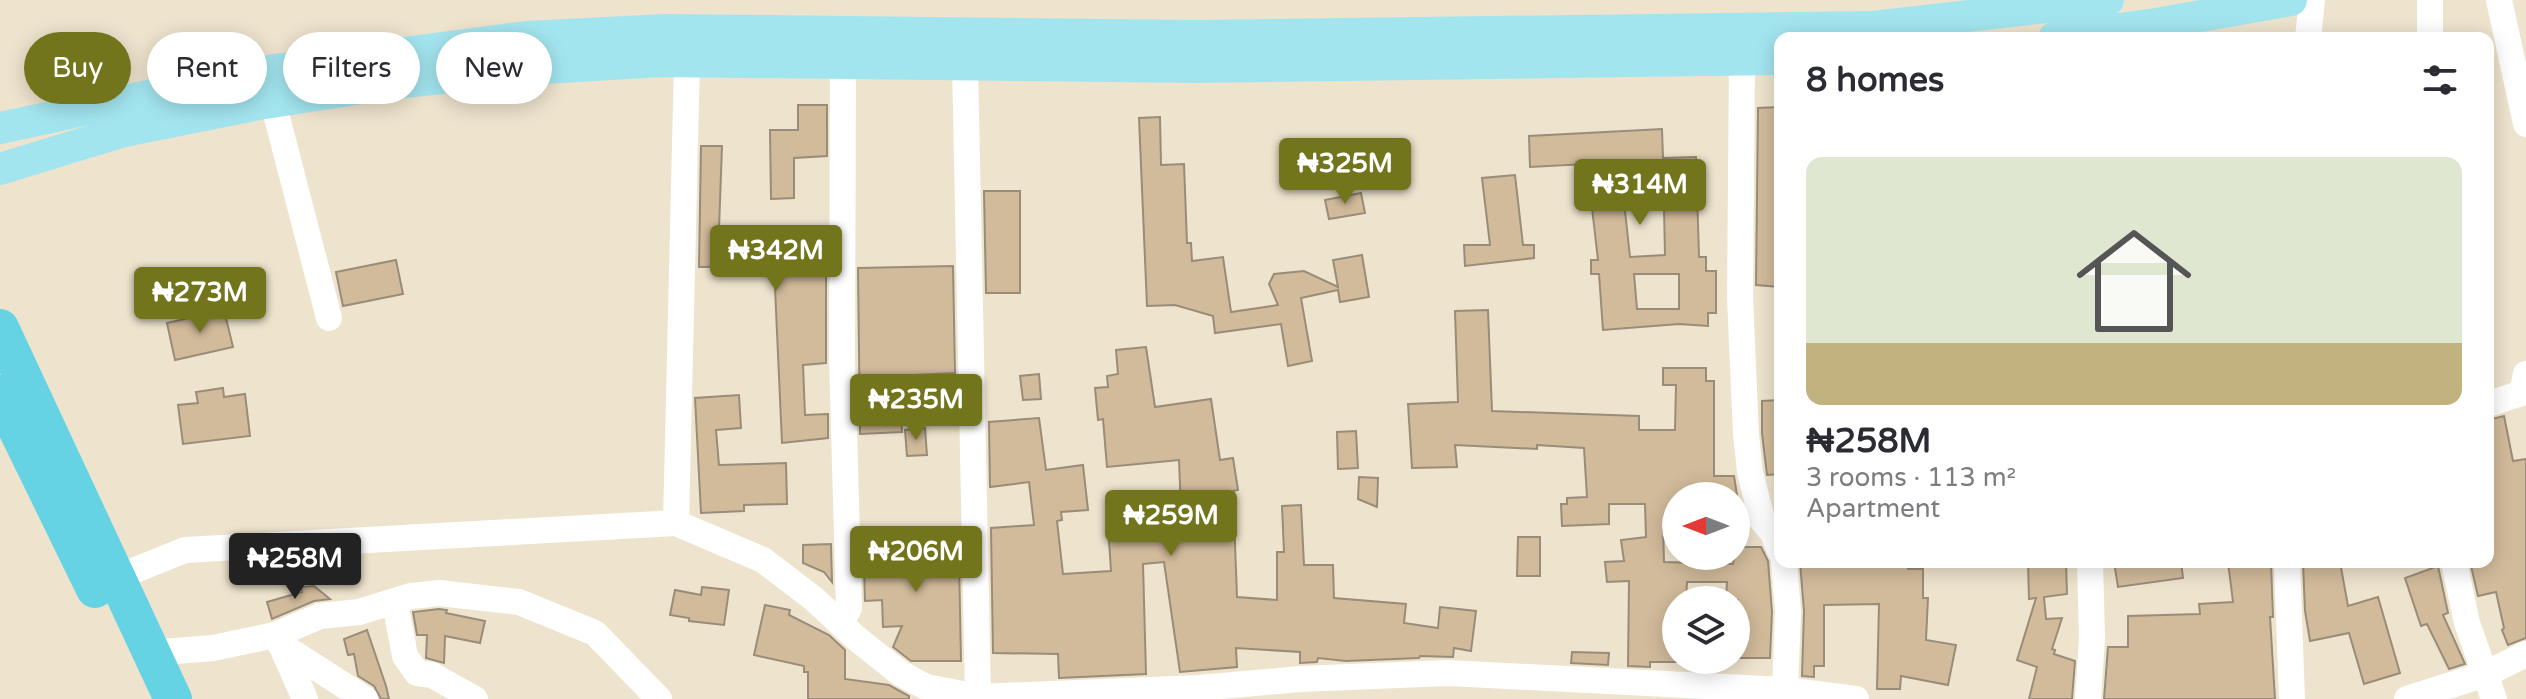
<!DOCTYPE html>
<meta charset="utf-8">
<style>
body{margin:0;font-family:"Varela Round",sans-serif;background:#f7f7f7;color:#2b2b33;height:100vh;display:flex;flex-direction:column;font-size:30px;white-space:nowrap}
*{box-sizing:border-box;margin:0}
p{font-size:26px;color:#7c7c81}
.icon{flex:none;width:44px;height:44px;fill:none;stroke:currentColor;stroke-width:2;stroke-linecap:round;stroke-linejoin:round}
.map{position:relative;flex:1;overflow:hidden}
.details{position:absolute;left:1774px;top:32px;width:720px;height:536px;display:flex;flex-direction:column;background:#fff;border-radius:16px;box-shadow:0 4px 20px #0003}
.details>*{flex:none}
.hud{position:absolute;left:24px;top:32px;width:760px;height:72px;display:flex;gap:16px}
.needle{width:52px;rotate:270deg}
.fabs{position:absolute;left:1662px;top:482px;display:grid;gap:16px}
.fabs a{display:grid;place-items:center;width:88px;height:88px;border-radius:50%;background:#fff;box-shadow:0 4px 20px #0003;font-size:40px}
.price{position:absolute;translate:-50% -68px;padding:0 18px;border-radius:8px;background:#72751c;color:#fff;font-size:26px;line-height:52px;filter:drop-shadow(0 2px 4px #0008)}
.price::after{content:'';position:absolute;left:50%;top:48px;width:24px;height:18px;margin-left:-12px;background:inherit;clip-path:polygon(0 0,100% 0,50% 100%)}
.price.active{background:#222;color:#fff}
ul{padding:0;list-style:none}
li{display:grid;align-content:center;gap:16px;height:424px;padding:0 32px}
li span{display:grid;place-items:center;height:248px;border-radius:16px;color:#555}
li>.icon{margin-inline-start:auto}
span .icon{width:144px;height:144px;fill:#fffc;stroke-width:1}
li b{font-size:34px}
h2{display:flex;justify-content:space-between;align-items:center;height:96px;padding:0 32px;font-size:34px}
.chip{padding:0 28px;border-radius:36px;background:#fff;box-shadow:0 4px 20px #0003;font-size:28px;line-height:72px}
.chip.active{background:#72751c;color:#fff}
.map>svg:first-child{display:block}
.building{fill:#d2bb9b;stroke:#998c79;stroke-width:2;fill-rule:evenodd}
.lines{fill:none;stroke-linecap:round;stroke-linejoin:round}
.minor{stroke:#fff;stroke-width:26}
.major{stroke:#a3e5ef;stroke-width:32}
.highway{stroke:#66d3e4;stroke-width:38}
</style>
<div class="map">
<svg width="2526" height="699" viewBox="0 0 2526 699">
<rect width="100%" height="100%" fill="#eee3cd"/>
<!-- building -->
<g class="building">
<polygon points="798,105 827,105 827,156 794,158 794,198 771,199 770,130 798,130"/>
<polygon points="1780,107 1780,287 1756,285 1758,108"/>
<polygon points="1160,117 1161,165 1184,164 1187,243 1191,243 1192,261 1223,257 1231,312 1278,305 1269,284 1274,274 1304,271 1338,287 1333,260 1362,255 1369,297 1340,302 1338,290 1301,298 1312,361 1288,366 1281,324 1215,333 1213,316 1175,305 1147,306 1139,118"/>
<path d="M 1662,129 L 1663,158 L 1696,157 L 1699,257 L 1706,257 L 1706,271 L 1716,271 L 1716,313 L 1708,313 L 1708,326 L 1679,324 L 1603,330 L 1599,274 L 1591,274 L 1591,260 L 1598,260 L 1587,164 L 1530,167 L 1529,136 ZM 1663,163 L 1665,255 L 1630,257 L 1620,164 ZM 1634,274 L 1679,274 L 1679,309 L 1637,309 Z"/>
<polygon points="701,146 722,146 719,229 781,228 781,233 826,232 826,363 803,365 805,415 828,414 828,438 782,443 774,266 699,267"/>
<polygon points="1515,175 1523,245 1534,245 1534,258 1465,266 1464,245 1490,245 1482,178"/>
<polygon points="984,191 1020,191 1020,293 986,293"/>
<polygon points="1361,193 1365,213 1329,219 1325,200"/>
<polygon points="396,260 403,294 343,306 336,272"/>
<polygon points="953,266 955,373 915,375 916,378 899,380 902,432 860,434 858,268"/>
<polygon points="224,310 233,347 175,360 167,323"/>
<polygon points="1488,310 1492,411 1639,416 1639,430 1675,430 1676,385 1663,385 1663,368 1706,368 1706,381 1714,381 1714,476 1734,476 1737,495 1676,496 1676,516 1669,517 1669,526 1663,526 1664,562 1733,564 1736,547 1761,547 1768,561 1772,612 1770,658 1738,658 1738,600 1726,600 1727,582 1687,582 1686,600 1676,600 1676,662 1650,662 1650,667 1628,666 1629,581 1607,582 1605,562 1624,561 1621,540 1646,537 1645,504 1609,504 1609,524 1562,526 1561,504 1567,504 1567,498 1587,497 1584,448 1537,445 1537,449 1455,445 1457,467 1412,468 1408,404 1458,402 1455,311"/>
<polygon points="1146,347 1155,407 1211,399 1220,460 1233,458 1238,490 1233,491 1237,597 1277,600 1277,552 1284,552 1282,506 1301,505 1304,565 1333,565 1334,598 1406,604 1404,623 1438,628 1440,607 1476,611 1471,651 1454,648 1453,657 1420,656 1419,658 1346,661 1318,658 1317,662 1300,663 1300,652 1236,648 1237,667 1180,672 1164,562 1143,564 1146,674 1059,678 1058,654 993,653 991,528 1034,525 1029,482 990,487 989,422 1039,418 1046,470 1083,465 1088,510 1061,512 1062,520 1057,521 1063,574 1111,571 1107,510 1181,509 1179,460 1107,467 1103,419 1098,420 1095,388 1108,387 1107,376 1118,374 1116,350"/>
<polygon points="1039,374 1041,399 1023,400 1020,376"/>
<polygon points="223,388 224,397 245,394 250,436 183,444 178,405 198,403 196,392"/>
<polygon points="739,395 741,428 716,430 719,465 786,463 787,504 744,505 744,511 701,513 695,398"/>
<polygon points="1780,400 1780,474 1767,475 1762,433 1762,401"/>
<polygon points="2504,416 2513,461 2526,459 2526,638 2508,645 2502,630 2504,628 2496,592 2478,596 2471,566 2488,562 2488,420"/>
<polygon points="925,428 927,455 907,456 905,430"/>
<polygon points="1356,431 1358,468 1338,469 1337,432"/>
<polygon points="1359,477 1378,478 1377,507 1358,499"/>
<polygon points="936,532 938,561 959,560 961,661 911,661 893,647 902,626 883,627 882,600 865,601 863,536"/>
<polygon points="1518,537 1540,537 1540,576 1517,576"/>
<polygon points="831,544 832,582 824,572 803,563 803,545"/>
<polygon points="1800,562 1906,562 1908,569 1923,569 1923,598 1928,598 1926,640 1956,645 1948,685 1901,676 1900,689 1877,689 1879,604 1824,605 1824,666 1814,666 1814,677 1802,676 1804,611"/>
<polygon points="2028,562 2066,562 2067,594 2044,597 2046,619 2062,618 2052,649 2055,650 2054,654 2075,661 2072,699 2029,699 2037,667 2017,660 2036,598 2029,599"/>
<polygon points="2114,562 2181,562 2183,578 2118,587"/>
<polygon points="2228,562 2271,562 2273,617 2270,617 2275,699 2104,699 2108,647 2128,647 2128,616 2200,614 2199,604 2233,602"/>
<polygon points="2303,562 2340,562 2348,606 2378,597 2400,673 2364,684 2349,633 2310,641 2305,611"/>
<polygon points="2438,566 2448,613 2443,615 2465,664 2449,669 2427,624 2421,626 2405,578"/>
<polygon points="314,586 330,599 314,601 272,619 267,602 302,592 301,587"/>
<polygon points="702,587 729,590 724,625 689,621 689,618 670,615 675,590 701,595"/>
<polygon points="765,605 790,610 789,615 829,635 845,650 845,679 889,685 909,696 909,699 808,699 808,672 804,672 804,666 754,655"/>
<polygon points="439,609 447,610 446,613 485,621 480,643 445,636 444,663 426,658 427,635 417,635 413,612"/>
<polygon points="367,630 386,686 389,699 381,699 374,686 358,676 354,654 348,655 344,639"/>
<polygon points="1572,652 1609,653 1608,665 1571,663"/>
</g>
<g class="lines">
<!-- minor -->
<g class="minor">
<polyline points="2499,0 2526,124"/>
<polyline points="2308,38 2312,0"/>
<polyline points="2430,38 2430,0"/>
<polyline points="1742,61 1740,298 1746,434 1750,472 1762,520 1773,533 1780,551"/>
<polyline points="965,63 978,697"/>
<polyline points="273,102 329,318"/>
<polyline points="2488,404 2522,393 2526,374"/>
<polyline points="676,523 687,61"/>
<polyline points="1784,562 1788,612 1785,690"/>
<polyline points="2287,562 2292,699"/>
<polyline points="2454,562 2467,623 2494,699"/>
<polyline points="118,577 185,550 676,523 763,560 814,599 856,638 900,673 926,687 978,697 1199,688 1301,679 1448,673 1785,690 1856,699"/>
<polyline points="395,603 405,656 417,673 432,675 475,699"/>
<polyline points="841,624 849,608 842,359 843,61"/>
<polyline points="275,635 281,645 365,699"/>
<polyline points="281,645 305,699"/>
<polyline points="150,653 213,648 275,635 320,616 359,612 411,596 439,593 519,602 595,633 659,699"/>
<polyline points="2088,699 2092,639 2090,562"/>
<polyline points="2407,699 2486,674 2526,654"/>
</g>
<!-- major -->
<g class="major">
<polyline points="2054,38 2156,24 2291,0"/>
<polyline points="0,128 259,72 527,37 665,30 1196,36 1873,27 2108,0"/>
<polyline points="0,169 124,131 259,104 394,83 527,69 662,61 1196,67 1780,59"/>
</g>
<!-- highway -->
<g class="highway">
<polyline points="0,328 173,699"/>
<polyline points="0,394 95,589"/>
</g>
</g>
</svg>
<div class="fabs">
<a><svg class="needle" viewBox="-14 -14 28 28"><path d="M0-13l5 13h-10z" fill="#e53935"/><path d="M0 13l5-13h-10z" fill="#7c7c81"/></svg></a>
<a><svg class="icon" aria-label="layers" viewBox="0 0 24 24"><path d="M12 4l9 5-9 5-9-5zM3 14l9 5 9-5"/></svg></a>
</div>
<b class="price" style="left:1345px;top:206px">₦325M</b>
<b class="price" style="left:1640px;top:227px">₦314M</b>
<b class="price" style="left:776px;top:293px">₦342M</b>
<b class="price" style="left:200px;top:335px">₦273M</b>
<b class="price" style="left:916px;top:442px">₦235M</b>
<b class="price" style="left:1171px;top:558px">₦259M</b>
<b class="price" style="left:916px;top:594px">₦206M</b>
<b class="price active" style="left:295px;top:601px">₦258M</b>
<div class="hud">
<a class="chip active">Buy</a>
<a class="chip">Rent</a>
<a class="chip">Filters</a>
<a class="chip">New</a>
</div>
<section class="details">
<h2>8 homes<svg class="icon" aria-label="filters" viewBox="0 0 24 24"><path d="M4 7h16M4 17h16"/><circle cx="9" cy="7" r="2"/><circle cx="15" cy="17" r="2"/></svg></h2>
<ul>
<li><span style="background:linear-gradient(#dfe7d0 75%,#c2b280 0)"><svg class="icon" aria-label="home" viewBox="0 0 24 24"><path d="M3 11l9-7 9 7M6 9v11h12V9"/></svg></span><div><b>₦258M</b><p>3 rooms · 113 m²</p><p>Apartment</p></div></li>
</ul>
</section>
</div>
